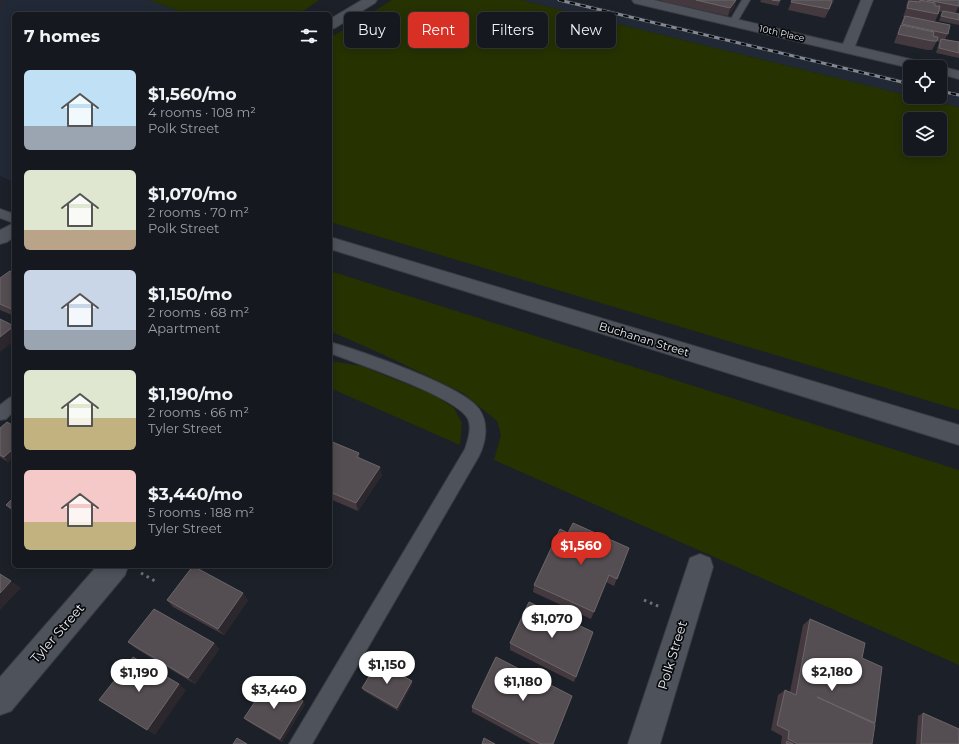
<!DOCTYPE html>
<meta charset="utf-8">
<style>
body{margin:0;font-family:Montserrat,sans-serif;background:#1e2127;color:#f1f3f6;height:100vh;display:flex;flex-direction:column;font-size:15px;white-space:nowrap}
*{box-sizing:border-box;margin:0}
p{font-size:13px;color:#9da0a4}
.icon{flex:none;width:22px;height:22px;fill:none;stroke:currentColor;stroke-width:2;stroke-linecap:round;stroke-linejoin:round}
.map{position:relative;flex:1;overflow:hidden}
.drawer{position:absolute;left:12px;top:12px;width:320px;height:556px;display:flex;flex-direction:column;background:#15181e;border-radius:6px;box-shadow:0 2px 10px #0003,0 0 0 1px #34373c}
.drawer>*{flex:none}
.top-card{position:absolute;left:344px;top:12px;width:380px;height:36px;display:flex;gap:8px}
.fabs{position:absolute;left:903px;top:60px;display:grid;gap:8px}
.fabs a{display:grid;place-items:center;width:44px;height:44px;border-radius:6px;background:#15181e;box-shadow:0 2px 10px #0003,0 0 0 1px #34373c;font-size:20px}
.price{position:absolute;translate:-50% -34px;padding:0 9px;border-radius:14px;background:#fff;color:#222;font-size:13px;line-height:26px;filter:drop-shadow(0 1px 2px #0008)}
.price::after{content:'';position:absolute;left:50%;top:24px;width:12px;height:9px;margin-left:-6px;background:inherit;clip-path:polygon(0 0,100% 0,50% 100%)}
.price.active{background:#d93025;color:#fff}
ul{padding:0;list-style:none}
li{display:flex;align-items:center;gap:12px;height:100px;padding:0 12px}
li span{display:grid;place-items:center;flex:none;width:112px;height:80px;border-radius:6px;color:#555}
li>.icon{margin-inline-start:auto}
span .icon{width:48px;height:48px;fill:#fffc;stroke-width:1}
li b{font-size:17px}
h2{display:flex;justify-content:space-between;align-items:center;height:48px;padding:0 12px;font-size:17px}
.tag{padding:0 14px;border-radius:6px;background:#15181e;box-shadow:0 2px 10px #0003,0 0 0 1px #34373c;font-size:14px;line-height:36px}
.tag.active{background:#d93025;color:#fff}
.map>svg:first-child{display:block}
.built{fill:#222936}
.green{fill:#263200;fill-rule:evenodd}
.lines{fill:none;stroke-linecap:round;stroke-linejoin:round}
.service-casing{stroke:#393c42;stroke-width:2}
.minor-casing{stroke:#393c42;stroke-width:2}
.tertiary-casing{stroke:#393c42;stroke-width:2}
.path{stroke:#6d7178;stroke-width:3;stroke-dasharray:2.5 4;stroke-linecap:butt}
.service{fill:#4d525b;fill-rule:evenodd}
.minor{fill:#4d525b;fill-rule:evenodd}
.tertiary{fill:#4d525b;fill-rule:evenodd}
.rail-casing{stroke:#85898f;stroke-width:3}
.rail{stroke:#080a0d;stroke-width:2;stroke-dasharray:5.5;stroke-linecap:butt}
.wall{fill:#43393e}
.shaded-wall{fill:#2c272d}
.building{fill:#544d51;stroke:#6c666a}
.labels{text-anchor:middle;dominant-baseline:central;stroke-width:3.5;stroke-linejoin:round;paint-order:stroke}
.far-street-label{font-size:9px;fill:#e9ecf1;stroke:#080a0d}
.street-label{font-size:11px;fill:#e9ecf1;stroke:#080a0d}
.near-street-label{font-size:13px;fill:#e9ecf1;stroke:#080a0d}
</style>
<div class="map">
<svg width="959" height="744" viewBox="0 0 959 744">
<rect width="100%" height="100%" fill="#1c2028"/>
<!-- built -->
<g class="built">
<polygon points="0,0 149,0 187,14 14,14 14,182 0,176"/>
<polygon points="521,0 570,0 910,81 910,96"/>
<polygon points="940,88 959,93 959,107 916,97 940,97"/>
</g>
<!-- green -->
<g class="green">
<polygon points="149,0 319,0 299,14 187,14"/>
<path d="M 392,0 L 521,0 L 910,96 L 910,97 L 916,97 L 959,107 L 959,410 L 330,222 L 330,38 ZM 910,119 L 940,119 L 940,149 L 910,149 Z"/>
<polygon points="330,271 959,470 959,665 494,460 501,435 497,421 463,393 382,354 330,331"/>
<polygon points="337,362 361,366 434,395 454,408 462,423 460,445 330,388 330,363"/>
</g>
<g class="lines">
<defs>
<g id="service">
<polygon points="742,0 750,0 736,24 730,24 729,22"/>
<polygon points="0,209 14,214 14,223 0,218"/>
<path d="M 330,342 C 361,351 463,386 479,409 C 489,423 486,442 479,456 L 312,744 L 289,744 L 465,449 C 468,440 472,428 468,419 C 458,397 355,363 330,353 Z"/>
<polygon points="14,396 14,411 6,419 0,420 0,405 9,398"/>
</g>
<g id="minor">
<polygon points="632,0 654,0 843,44 861,0 873,0 855,46 931,64 933,67 910,68 638,4 634,3"/>
<polygon points="940,66 959,71 959,79 940,74 940,67 935,67"/>
<polygon points="700,554 710,558 713,567 660,744 628,744 690,558"/>
<polygon points="97,566 128,566 125,575 11,711 0,715 0,677"/>
</g>
<g id="tertiary">
<polygon points="362,0 377,0 375,3 335,28 330,29 330,19"/>
<polygon points="14,223 14,237 7,242 0,244 0,230"/>
<polygon points="330,237 959,425 959,445 330,249"/>
</g>
</defs>
<!-- service casing -->
<use href="#service" class="service-casing"/>
<!-- minor casing -->
<use href="#minor" class="minor-casing"/>
<!-- tertiary casing -->
<use href="#tertiary" class="tertiary-casing"/>
<!-- path -->
<g class="path">
<polyline points="141,573 155,581"/>
<polyline points="644,600 660,607"/>
</g>
<!-- service -->
<use href="#service" class="service"/>
<!-- minor -->
<use href="#minor" class="minor"/>
<!-- tertiary -->
<use href="#tertiary" class="tertiary"/>
<defs>
<g id="rail">
<polyline points="559,0 910,84"/>
<polyline points="940,91 959,95"/>
</g>
</defs>
<!-- rail casing -->
<use href="#rail" class="rail-casing"/>
<!-- rail -->
<use href="#rail" class="rail"/>
</g>
<!-- wall -->
<g class="wall">
<polygon points="661,0 736,0 734,8 728,16 660,1"/>
<polygon points="761,0 781,0 778,6 760,2"/>
<polygon points="792,0 834,0 825,18 788,10"/>
<polygon points="908,0 959,0 959,6 955,14 959,14 959,25 939,21 942,12 939,12 935,22 948,34 945,39 959,42 959,58 936,53 939,42 937,41 932,50 927,50 894,43 901,24 904,17 903,17 907,6 906,6"/>
<polygon points="14,273 14,316 0,310 0,278"/>
<polygon points="14,426 14,457 8,462 0,457 0,428"/>
<polygon points="330,441 359,453 360,458 382,475 358,511 330,499"/>
<polygon points="14,497 14,513 6,505"/>
<polygon points="568,533 629,548 614,586 606,582 591,619 533,592 534,585"/>
<polygon points="167,600 248,600 224,635 173,607"/>
<polygon points="810,619 862,658 875,723 874,724 872,744 781,744 782,736 771,730 778,695 785,690 790,692 803,625"/>
<polygon points="593,632 574,682 510,650 510,643"/>
<polygon points="128,642 214,643 219,649 195,684 135,648"/>
<polygon points="412,681 412,684 398,711 364,691 362,688"/>
<polygon points="305,704 282,742 247,721 244,718"/>
<polygon points="472,707 553,744 531,744 472,712"/>
<polygon points="923,713 959,744 916,744 918,716"/>
</g>
<!-- shaded-wall -->
<g class="shaded-wall">
<polygon points="736,0 734,8 728,16 730,8"/>
<polygon points="3,1 5,5 0,7 0,2"/>
<polygon points="14,326 14,341 0,352 0,337"/>
<polygon points="14,448 14,457 8,462 4,457"/>
<polygon points="359,453 361,462 357,457"/>
<polygon points="380,467 382,475 358,511 356,503"/>
<polygon points="11,581 21,588 0,610 0,593"/>
<polygon points="243,593 248,600 224,635 218,629"/>
<polygon points="214,643 219,649 195,684 188,678"/>
<polygon points="412,681 412,684 398,711 397,708"/>
<polygon points="179,684 186,690 155,735 147,730"/>
<polygon points="303,701 305,704 282,742 280,739"/>
</g>
<!-- building -->
<g class="building">
<polygon points="696,0 736,0 730,8"/>
<polygon points="772,0 780,0 779,1"/>
<polygon points="792,0 828,0 832,1 829,9 791,2"/>
<polygon points="920,0 935,3 935,6 940,6 938,14 907,8 909,1 920,2"/>
<polygon points="927,0 959,0 959,6"/>
<polygon points="943,11 959,14 959,20 941,16"/>
<polygon points="905,16 950,25 948,34 902,24"/>
<polygon points="901,25 934,32 933,36 938,37 937,41 932,41 898,34"/>
<polygon points="941,39 959,42 959,53 939,48"/>
<polygon points="10,271 14,273 14,310 0,304 0,278"/>
<polygon points="0,319 14,326 0,337"/>
<polygon points="7,422 14,426 14,448 4,457 0,455 0,428"/>
<polygon points="330,441 359,453 357,457 380,467 356,503 330,492"/>
<polygon points="14,497 14,510 6,505"/>
<polygon points="573,523 629,548 617,579 609,575 594,612 534,585 560,529 568,533"/>
<polygon points="193,566 243,593 218,629 167,600"/>
<polygon points="0,574 11,581 0,593"/>
<polygon points="529,602 593,632 576,677 510,643"/>
<polygon points="154,609 214,643 188,678 128,642"/>
<polygon points="810,619 865,643 862,658 882,667 875,723 817,697 875,724 872,744 798,744 788,739 789,731 777,725 785,690 796,695"/>
<polygon points="133,657 179,684 147,730 99,700"/>
<polygon points="496,657 572,696 553,744 541,744 472,707"/>
<polygon points="378,662 412,681 397,708 362,688"/>
<polygon points="269,681 303,701 280,739 244,718"/>
<polygon points="923,713 959,729 959,744 921,744"/>
<polygon points="237,738 247,744 233,744"/>
<polygon points="484,738 495,744 482,744"/>
<polygon points="787,741 793,744 786,744"/>
</g>
<g class="labels">
<!-- far-street labels -->
<g class="far-street-label">
<text transform="translate(782 33) rotate(13)">10th Place</text>
</g>
<!-- street labels -->
<g class="street-label">
<text transform="translate(644 339) rotate(17)">Buchanan Street</text>
</g>
<!-- near-street labels -->
<g class="near-street-label">
<text transform="translate(57 633) rotate(-49)">Tyler Street</text>
<text transform="translate(672 655) rotate(-73)">Polk Street</text>
</g>
</g>
</svg>
<div class="fabs">
<a><svg class="icon" aria-label="locate" viewBox="0 0 24 24"><circle cx="12" cy="12" r="6"/><path d="M12 2v4M12 18v4M2 12h4M18 12h4"/></svg></a>
<a><svg class="icon" aria-label="layers" viewBox="0 0 24 24"><path d="M12 4l9 5-9 5-9-5zM3 14l9 5 9-5"/></svg></a>
</div>
<b class="price active" style="left:581px;top:566px">$1,560</b>
<b class="price" style="left:552px;top:639px">$1,070</b>
<b class="price" style="left:387px;top:685px">$1,150</b>
<b class="price" style="left:832px;top:692px">$2,180</b>
<b class="price" style="left:139px;top:693px">$1,190</b>
<b class="price" style="left:523px;top:702px">$1,180</b>
<b class="price" style="left:274px;top:710px">$3,440</b>
<div class="top-card">
<a class="tag">Buy</a>
<a class="tag active">Rent</a>
<a class="tag">Filters</a>
<a class="tag">New</a>
</div>
<section class="drawer">
<h2>7 homes<svg class="icon" aria-label="filters" viewBox="0 0 24 24"><path d="M4 7h16M4 17h16"/><circle cx="9" cy="7" r="2"/><circle cx="15" cy="17" r="2"/></svg></h2>
<ul>
<li><span style="background:linear-gradient(#bfe0f5 70%,#9aa5b1 0)"><svg class="icon" aria-label="home" viewBox="0 0 24 24"><path d="M3 11l9-7 9 7M6 9v11h12V9"/></svg></span><div><b>$1,560/mo</b><p>4 rooms · 108 m²</p><p>Polk Street</p></div></li>
<li><span style="background:linear-gradient(#dfe7d0 75%,#b9a48a 0)"><svg class="icon" aria-label="home" viewBox="0 0 24 24"><path d="M3 11l9-7 9 7M6 9v11h12V9"/></svg></span><div><b>$1,070/mo</b><p>2 rooms · 70 m²</p><p>Polk Street</p></div></li>
<li><span style="background:linear-gradient(#c9d6e8 75%,#9aa5b1 0)"><svg class="icon" aria-label="home" viewBox="0 0 24 24"><path d="M3 11l9-7 9 7M6 9v11h12V9"/></svg></span><div><b>$1,150/mo</b><p>2 rooms · 68 m²</p><p>Apartment</p></div></li>
<li><span style="background:linear-gradient(#dfe7d0 60%,#c2b280 0)"><svg class="icon" aria-label="home" viewBox="0 0 24 24"><path d="M3 11l9-7 9 7M6 9v11h12V9"/></svg></span><div><b>$1,190/mo</b><p>2 rooms · 66 m²</p><p>Tyler Street</p></div></li>
<li><span style="background:linear-gradient(#f6c9c9 65%,#c2b280 0)"><svg class="icon" aria-label="home" viewBox="0 0 24 24"><path d="M3 11l9-7 9 7M6 9v11h12V9"/></svg></span><div><b>$3,440/mo</b><p>5 rooms · 188 m²</p><p>Tyler Street</p></div></li>
</ul>
</section>
</div>
